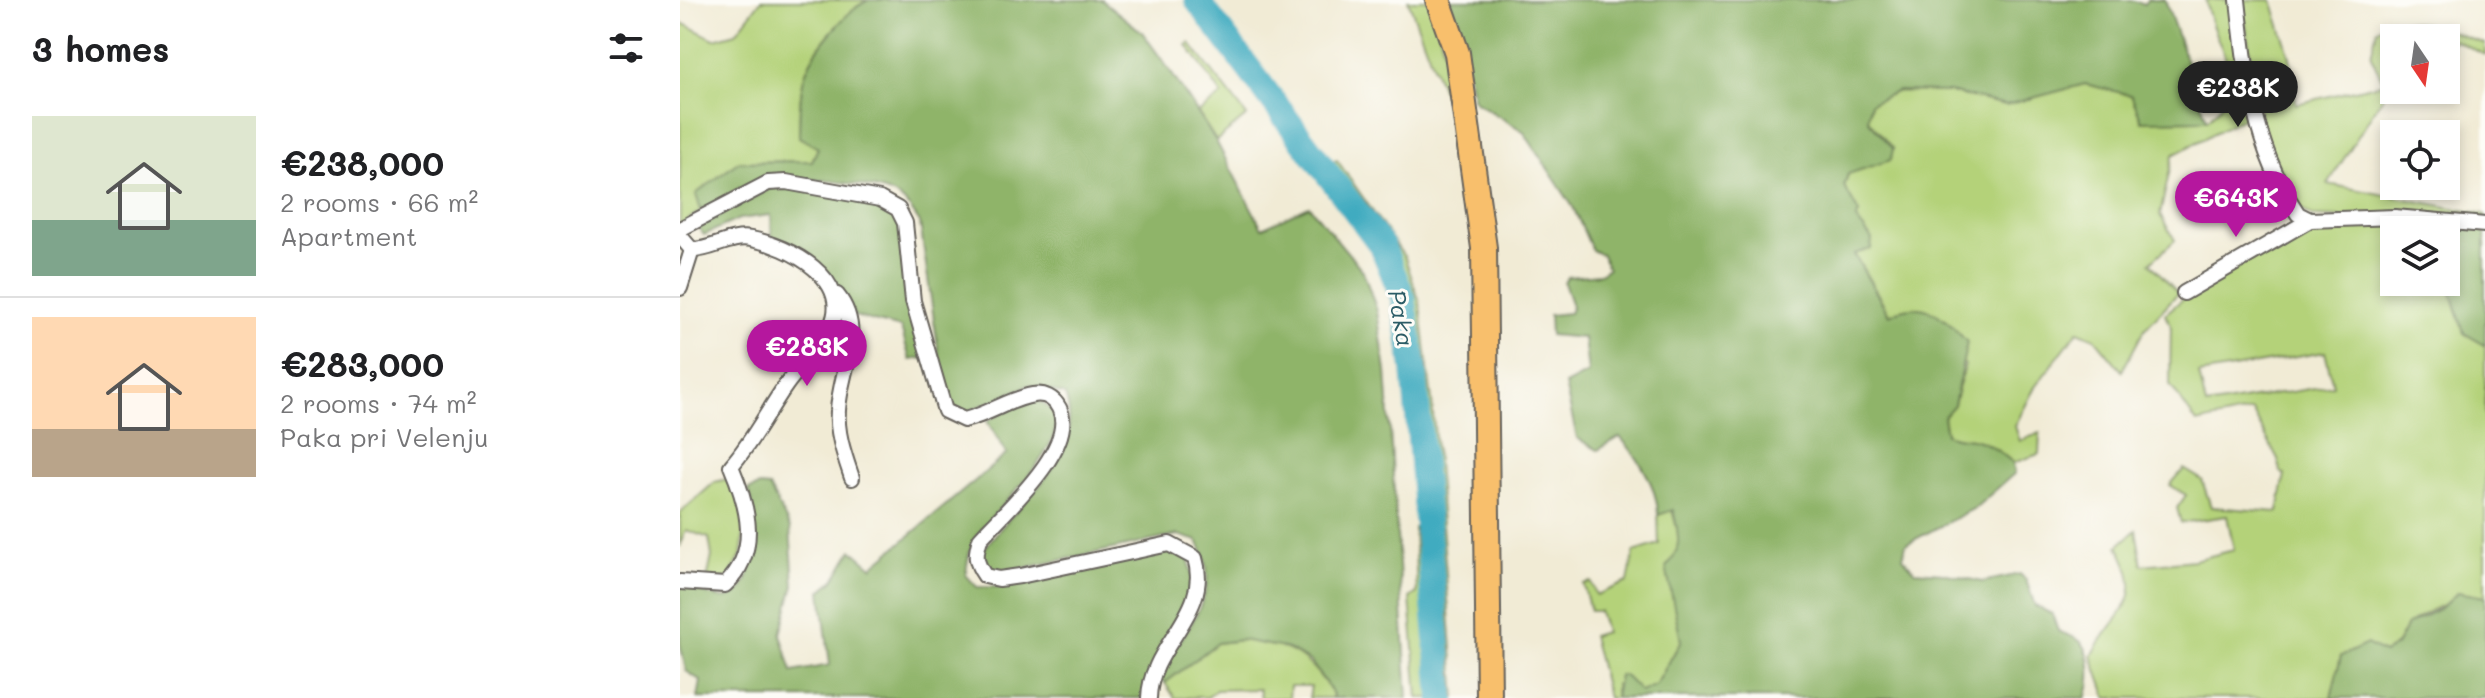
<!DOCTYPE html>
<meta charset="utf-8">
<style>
body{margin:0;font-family:Mali,sans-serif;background:#f2f2f2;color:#202124;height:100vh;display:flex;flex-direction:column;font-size:30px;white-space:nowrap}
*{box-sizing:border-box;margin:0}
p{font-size:26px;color:#757577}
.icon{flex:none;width:44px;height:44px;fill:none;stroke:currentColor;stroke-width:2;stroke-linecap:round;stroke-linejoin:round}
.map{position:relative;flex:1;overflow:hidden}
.details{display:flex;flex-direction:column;background:#fff;width:680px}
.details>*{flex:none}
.needle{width:52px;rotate:167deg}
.controls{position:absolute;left:1700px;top:24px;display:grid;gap:16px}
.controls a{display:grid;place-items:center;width:80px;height:80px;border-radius:0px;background:#fff;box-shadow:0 4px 12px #0003;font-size:40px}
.price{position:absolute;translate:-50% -68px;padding:0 18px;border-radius:28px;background:#b5179e;color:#fff;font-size:26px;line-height:52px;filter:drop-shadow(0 2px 4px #0008)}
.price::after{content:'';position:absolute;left:50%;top:48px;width:24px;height:18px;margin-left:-12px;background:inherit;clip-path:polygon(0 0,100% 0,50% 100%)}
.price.current{background:#222;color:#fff}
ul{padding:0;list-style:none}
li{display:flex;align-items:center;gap:24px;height:200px;padding:0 32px}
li+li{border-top:2px solid #e0e0e0}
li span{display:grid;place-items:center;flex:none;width:224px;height:160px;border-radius:0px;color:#555}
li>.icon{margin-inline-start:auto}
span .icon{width:96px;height:96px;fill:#fffc;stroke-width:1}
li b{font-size:34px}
h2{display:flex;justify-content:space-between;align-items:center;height:96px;padding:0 32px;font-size:34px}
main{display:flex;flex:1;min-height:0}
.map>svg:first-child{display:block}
.green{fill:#b4d279;stroke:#68774a;stroke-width:2;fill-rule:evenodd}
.forest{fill:#8fb469;stroke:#566842;stroke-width:2}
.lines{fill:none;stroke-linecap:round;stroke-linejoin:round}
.river{stroke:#40abc0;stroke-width:26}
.minor-casing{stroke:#67645d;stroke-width:18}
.primary-casing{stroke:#67645d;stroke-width:28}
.minor{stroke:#fff;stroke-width:14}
.primary{stroke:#f8bf6c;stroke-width:24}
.labels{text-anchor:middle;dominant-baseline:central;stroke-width:6;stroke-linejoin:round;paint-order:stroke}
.water-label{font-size:24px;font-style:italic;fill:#2c5c66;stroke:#fdfcf7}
</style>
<main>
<section class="details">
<h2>3 homes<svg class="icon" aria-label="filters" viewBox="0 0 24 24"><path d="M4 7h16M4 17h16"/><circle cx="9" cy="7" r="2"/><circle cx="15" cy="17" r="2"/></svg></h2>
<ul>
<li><span style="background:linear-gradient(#dfe7d0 65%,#7fa58c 0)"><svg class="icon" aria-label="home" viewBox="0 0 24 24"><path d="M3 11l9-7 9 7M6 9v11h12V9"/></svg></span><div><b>€238,000</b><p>2 rooms · 66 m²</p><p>Apartment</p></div></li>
<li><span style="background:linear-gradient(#ffd9b3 70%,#b9a48a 0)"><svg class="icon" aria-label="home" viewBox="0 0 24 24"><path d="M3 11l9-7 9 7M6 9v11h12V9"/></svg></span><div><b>€283,000</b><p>2 rooms · 74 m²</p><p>Paka pri Velenju</p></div></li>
</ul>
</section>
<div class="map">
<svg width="1805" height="698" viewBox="0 0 1805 698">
<rect width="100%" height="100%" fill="#fdfcf7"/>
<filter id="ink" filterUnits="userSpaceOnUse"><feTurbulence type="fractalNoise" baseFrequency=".0125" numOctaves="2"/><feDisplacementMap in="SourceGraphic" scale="16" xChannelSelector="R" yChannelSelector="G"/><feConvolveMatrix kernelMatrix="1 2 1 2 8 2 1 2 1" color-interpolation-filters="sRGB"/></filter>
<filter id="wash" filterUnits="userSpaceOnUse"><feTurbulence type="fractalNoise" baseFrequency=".006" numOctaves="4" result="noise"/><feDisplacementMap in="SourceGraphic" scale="32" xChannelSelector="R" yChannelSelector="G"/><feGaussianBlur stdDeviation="1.8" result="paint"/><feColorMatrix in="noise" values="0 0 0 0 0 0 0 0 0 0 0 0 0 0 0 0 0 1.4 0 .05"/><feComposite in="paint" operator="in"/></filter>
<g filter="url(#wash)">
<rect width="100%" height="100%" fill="#f1ebd5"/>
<!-- green -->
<g class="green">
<path d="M 81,0 L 189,0 C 175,6 165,17 155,28 C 120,66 120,86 119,137 L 138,148 L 132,161 L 58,162 L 16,194 L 21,210 L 0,226 L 0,22 L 34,39 L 56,33 Z"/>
<polygon points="728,0 750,0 775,90 765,98"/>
<path d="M 1526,0 L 1553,0 L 1568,115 L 1493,155 L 1480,215 L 1495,240 L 1470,263 L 1498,293 L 1464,330 L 1442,371 L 1415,338 L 1398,331 L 1355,387 L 1335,426 L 1340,441 L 1360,433 L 1359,454 L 1333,463 C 1322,453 1307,441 1292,439 C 1282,437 1277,439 1266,434 L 1263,417 L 1274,404 L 1285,365 L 1210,315 L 1174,254 L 1183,248 L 1175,219 L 1179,213 L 1164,187 L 1168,174 L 1213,148 L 1188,120 L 1191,103 L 1218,91 L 1269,92 L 1326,105 L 1405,84 L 1451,95 L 1500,120 L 1527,120 C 1576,78 1531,47 1526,0 Z"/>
<path d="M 1562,0 L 1592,0 L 1610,57 L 1616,104 L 1704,83 L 1691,56 L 1697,29 C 1729,10 1772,32 1805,44 L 1805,55 L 1774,40 L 1766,51 L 1766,38 L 1714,38 L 1714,79 L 1648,184 L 1805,214 L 1805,222 L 1632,216 L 1621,209 L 1583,138 Z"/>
<polygon points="510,43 567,116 536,141 518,113 542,95 507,45"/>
<polygon points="657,160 725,258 740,303 752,401 776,698 765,698 745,420 732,304 713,257 648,162"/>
<path d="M 1709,221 L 1763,226 L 1764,230 L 1714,230 L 1714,282 L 1766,282 L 1766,272 L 1784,333 L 1805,345 L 1805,597 C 1787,591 1736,614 1726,628 C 1719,638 1718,647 1706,652 C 1694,657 1675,655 1661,656 L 1651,698 L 1427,698 L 1412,656 C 1434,611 1471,604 1438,546 L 1456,530 L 1462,565 L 1514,560 L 1554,550 L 1547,516 L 1501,523 L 1497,508 L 1506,495 L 1490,485 L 1504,469 L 1522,480 L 1531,507 L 1598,512 L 1605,474 L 1601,473 L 1598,459 L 1572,411 L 1517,423 L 1490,385 L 1491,324 L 1485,314 L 1509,294 L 1618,233 ZM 1645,352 L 1653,385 L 1526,406 L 1519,374 Z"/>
<path d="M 47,479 C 63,494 66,533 61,555 C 59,562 52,571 48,578 L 27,580 L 32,556 L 29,538 L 6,530 L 0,547 L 0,513 L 35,482 Z"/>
<polygon points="992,510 1000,539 988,578 997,609 1001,641 976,685 961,692 947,682 935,684 935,698 928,698 912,636 925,632 919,611 910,611 903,584 911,582 916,595 948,582 954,552 979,544 978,515"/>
<polygon points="742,521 755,698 738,698 730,598 737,593 734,528"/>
<path d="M 561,640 C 612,646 624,652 653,694 L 652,698 L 629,698 L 631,686 L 610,686 L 609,698 L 581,698 L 579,689 L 536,690 L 528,697 L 495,698 L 485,683 L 537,643 Z"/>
</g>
<!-- forest -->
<g class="forest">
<path d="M 189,0 L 422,0 L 462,32 L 488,68 L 536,141 L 582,228 L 629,206 L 683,271 L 697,311 L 706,371 L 728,698 L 652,698 L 653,694 L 631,662 L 609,649 L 561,640 L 537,643 L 485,683 L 479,677 L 481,669 C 507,629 545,589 518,541 L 498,535 L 316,574 L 304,571 L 298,559 C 327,507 409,464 385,395 L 349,385 L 278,416 L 266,404 L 240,223 C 233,213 227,202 216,196 C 195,183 99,173 76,181 C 57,188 39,201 21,210 L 16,194 L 58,162 L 132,161 L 138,148 L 119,137 C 120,86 120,66 155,28 C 165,17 175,6 189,0 Z"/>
<path d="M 770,0 L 1451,0 L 1464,4 L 1467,0 L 1485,0 L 1527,120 L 1462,121 L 1451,95 L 1405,84 L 1326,105 L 1269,92 L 1218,91 L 1191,103 L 1188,120 L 1213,148 L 1211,160 L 1168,174 L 1164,186 L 1179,213 L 1176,219 L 1192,239 L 1191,249 L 1174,254 L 1209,315 C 1245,296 1264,317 1287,342 L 1274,405 L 1263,417 L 1266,434 C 1277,439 1282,437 1292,439 C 1307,442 1322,453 1333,463 L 1335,473 L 1295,508 L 1226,544 L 1223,557 L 1235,571 L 1263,573 L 1302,582 L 1340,574 L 1346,580 L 1355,606 L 1372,614 L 1378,631 C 1385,634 1396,637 1401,642 C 1413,654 1412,683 1406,698 L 935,698 L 939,675 L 944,675 L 961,692 L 976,685 L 1001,641 L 986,567 C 1004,549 998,532 993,510 L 978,515 C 977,486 960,459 940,437 L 918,450 L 897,438 L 885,385 L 908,373 L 904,338 L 870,335 L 869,315 L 889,313 L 892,306 L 884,283 L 887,277 L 920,274 L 928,268 L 922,255 L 912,250 L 893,207 L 843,131 L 794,101 Z"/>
<path d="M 95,186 L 198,203 L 214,214 L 222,231 L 246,358 L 230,360 L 221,328 L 174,316 C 157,275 131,259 92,241 L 91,215 L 59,219 L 24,235 L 18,227 Z"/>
<polygon points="1763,226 1805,230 1805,345 1784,333 1766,272"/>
<path d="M 357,401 C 419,423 310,511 295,538 C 289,550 287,561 286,575 L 297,587 L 324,587 L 462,553 L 493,552 L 509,560 L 514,585 L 464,698 L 18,698 L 21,681 L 6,671 L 0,643 L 0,586 C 13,588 32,597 43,598 C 81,599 77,512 68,490 L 80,486 L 89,487 L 110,528 L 114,585 L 101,634 L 112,672 L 150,665 L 141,591 L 154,580 L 172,550 L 192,567 L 327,454 L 307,421 L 333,406 Z"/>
<polygon points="1778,592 1805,597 1805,698 1651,698 1661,656 1687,644 1704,653 1716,646 1727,625 1759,609"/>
</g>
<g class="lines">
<!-- river -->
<polyline class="river" points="517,0 702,246 723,298 734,368 762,698"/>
</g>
</g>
<g filter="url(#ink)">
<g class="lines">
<defs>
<g id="minor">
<path d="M 1558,0 C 1566,76 1574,149 1618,214 L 1630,220 L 1715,217 L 1805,225"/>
<path d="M 0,229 L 88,183 L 106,182 L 200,199 L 218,209 L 225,223 L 233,301 L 265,411 L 284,420 C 308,415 329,399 353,395 C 364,393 374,398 379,408 C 399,446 324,512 300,539 C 295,555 295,562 305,576 L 319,579 L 340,576 L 489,544 L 515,558 C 532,613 470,645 469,698"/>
<path d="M 0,236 L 12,250 C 33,250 50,235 71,239 C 110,246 173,280 151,326 C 141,348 120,365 106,385 C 87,412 73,441 51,466 C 68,506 81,551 45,585 L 0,582"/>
<polyline points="0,288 12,250"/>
<polyline points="1504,293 1630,220"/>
<path d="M 157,295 C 186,331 160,371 158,410 C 156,433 165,457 172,478"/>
</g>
<polyline id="primary" points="758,0 777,53 804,248 809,698"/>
</defs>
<!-- minor casing -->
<use href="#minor" class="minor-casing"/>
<!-- primary casing -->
<use href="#primary" class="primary-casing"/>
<!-- minor -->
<use href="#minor" class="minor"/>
<!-- primary -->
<use href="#primary" class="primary"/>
</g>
</g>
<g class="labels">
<!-- water labels -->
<g class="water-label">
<text transform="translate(722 318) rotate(80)">Paka</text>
</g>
</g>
</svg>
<div class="controls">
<a><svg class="needle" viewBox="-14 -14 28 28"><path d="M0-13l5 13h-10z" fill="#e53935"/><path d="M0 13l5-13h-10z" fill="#757577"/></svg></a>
<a><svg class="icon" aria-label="locate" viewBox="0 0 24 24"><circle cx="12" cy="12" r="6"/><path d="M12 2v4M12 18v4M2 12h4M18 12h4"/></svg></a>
<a><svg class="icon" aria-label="layers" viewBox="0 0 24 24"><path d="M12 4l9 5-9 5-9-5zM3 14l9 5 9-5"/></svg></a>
</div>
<b class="price current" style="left:1558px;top:129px">€238K</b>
<b class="price" style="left:1556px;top:239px">€643K</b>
<b class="price" style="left:127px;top:388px">€283K</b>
</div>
</main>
